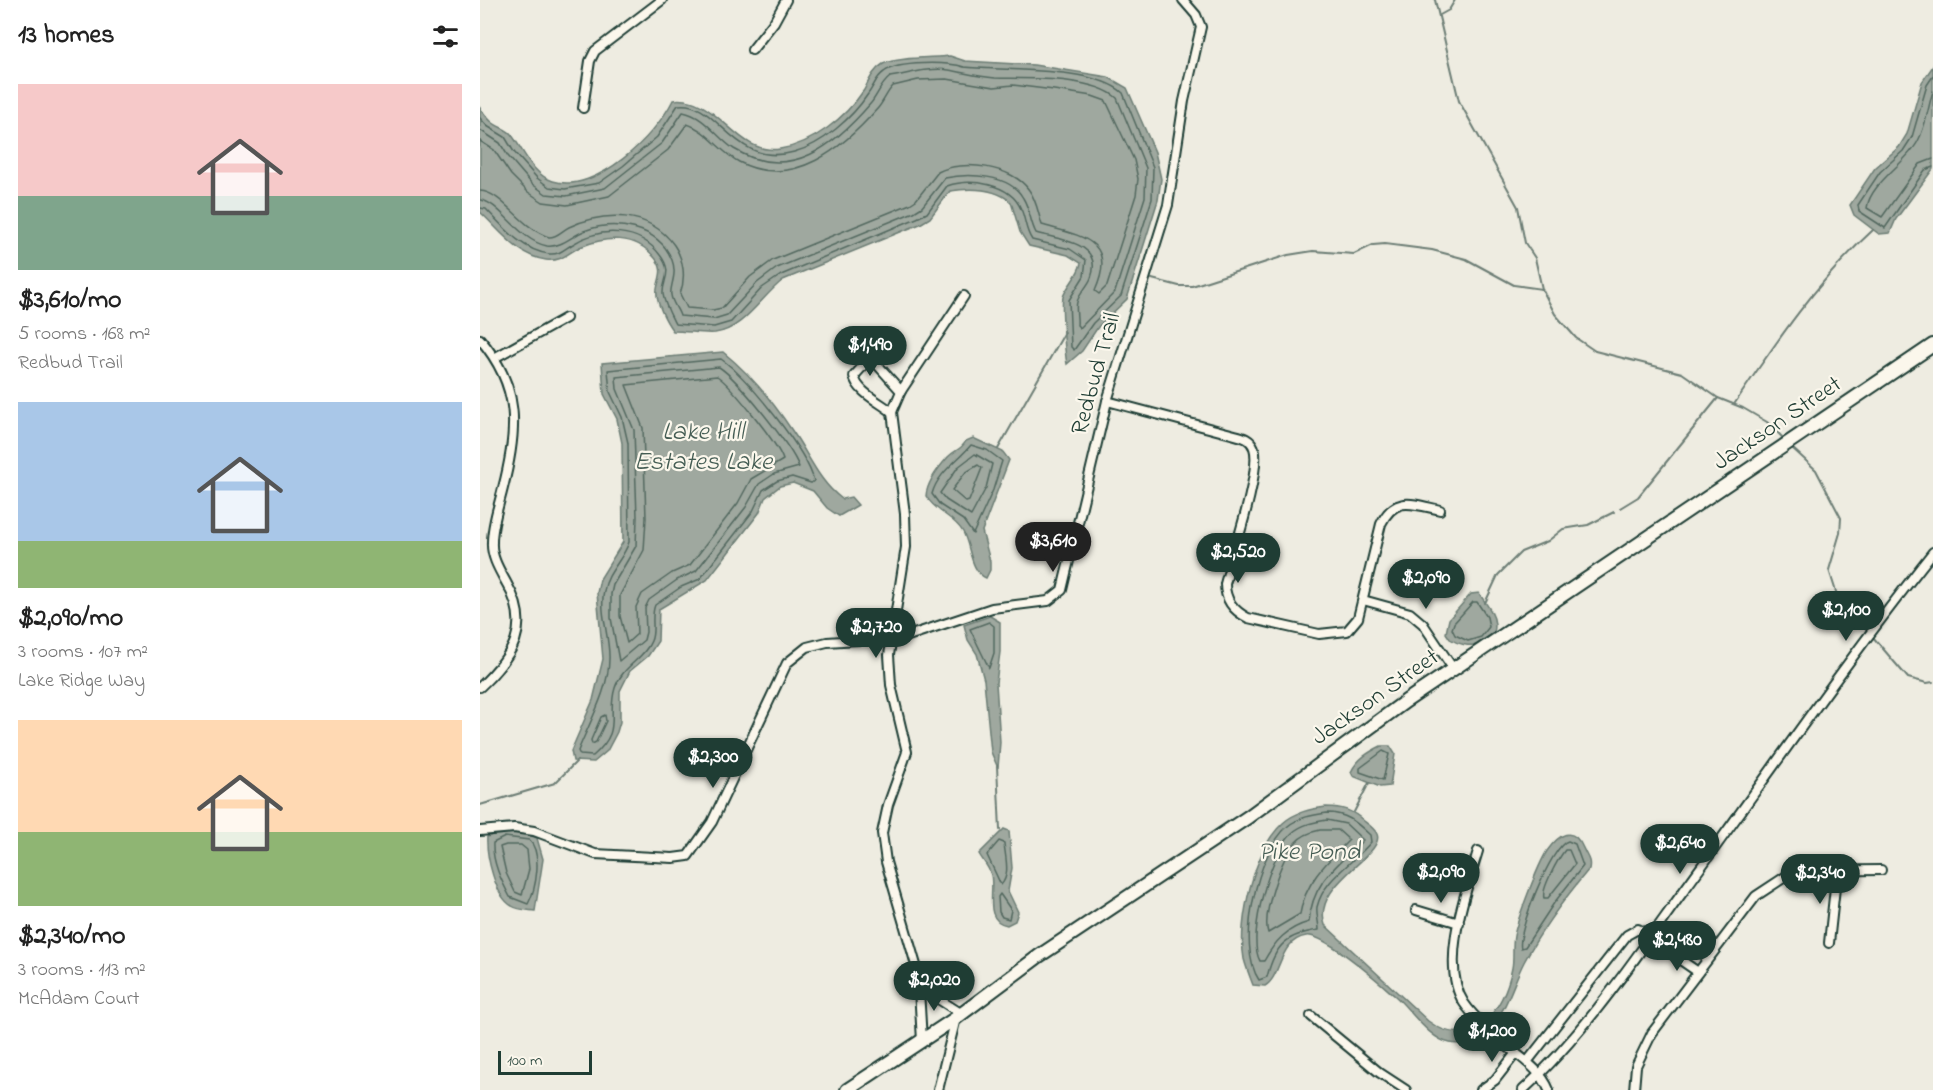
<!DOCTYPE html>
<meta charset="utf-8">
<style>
body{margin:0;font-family:"Indie Flower",sans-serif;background:#f6f6f6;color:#222;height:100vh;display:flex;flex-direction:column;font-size:22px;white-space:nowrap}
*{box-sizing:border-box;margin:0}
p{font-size:20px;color:#767676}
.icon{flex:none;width:33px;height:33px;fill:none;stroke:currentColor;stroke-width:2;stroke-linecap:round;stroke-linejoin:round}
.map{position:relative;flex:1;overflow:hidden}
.side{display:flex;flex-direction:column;background:#fff;width:480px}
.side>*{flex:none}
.scale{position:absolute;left:18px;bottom:15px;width:94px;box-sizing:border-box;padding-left:6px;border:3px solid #1f3d34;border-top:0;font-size:16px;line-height:21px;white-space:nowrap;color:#1f3d34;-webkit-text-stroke:4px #fbf7ec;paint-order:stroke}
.price{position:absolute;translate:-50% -51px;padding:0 14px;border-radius:21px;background:#1f3d34;color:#fff;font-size:20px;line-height:39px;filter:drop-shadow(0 2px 3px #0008)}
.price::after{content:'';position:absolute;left:50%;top:36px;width:18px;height:14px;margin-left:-9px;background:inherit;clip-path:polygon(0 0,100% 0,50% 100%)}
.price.on{background:#222;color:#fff}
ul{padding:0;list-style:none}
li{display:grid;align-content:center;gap:12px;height:318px;padding:0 18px}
li span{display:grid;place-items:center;height:186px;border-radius:0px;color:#555}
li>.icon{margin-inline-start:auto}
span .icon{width:108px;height:108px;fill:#fffc;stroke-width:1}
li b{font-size:26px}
h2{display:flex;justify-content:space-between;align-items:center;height:72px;padding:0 18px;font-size:26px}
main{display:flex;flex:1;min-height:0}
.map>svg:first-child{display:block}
.water{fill:#9fa89f;stroke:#6c7d74;stroke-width:1.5}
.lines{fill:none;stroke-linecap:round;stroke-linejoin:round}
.shore{stroke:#52685f;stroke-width:1.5}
.stream{stroke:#6c7d74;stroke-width:2}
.street-casing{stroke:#1f3d34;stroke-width:12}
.primary-casing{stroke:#1f3d34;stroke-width:16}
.street{stroke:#fbf7ec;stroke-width:8}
.primary{stroke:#fbf7ec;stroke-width:12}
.labels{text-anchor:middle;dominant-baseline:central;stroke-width:4.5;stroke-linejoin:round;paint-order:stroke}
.street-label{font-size:24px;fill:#1f3d34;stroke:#fbf7ec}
.water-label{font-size:26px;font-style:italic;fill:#455d54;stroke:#fbf7ec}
</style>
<main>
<section class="side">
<h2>13 homes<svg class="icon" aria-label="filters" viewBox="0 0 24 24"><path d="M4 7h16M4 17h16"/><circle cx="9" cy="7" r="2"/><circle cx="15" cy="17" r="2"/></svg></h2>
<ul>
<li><span style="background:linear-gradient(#f6c9c9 60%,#7fa58c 0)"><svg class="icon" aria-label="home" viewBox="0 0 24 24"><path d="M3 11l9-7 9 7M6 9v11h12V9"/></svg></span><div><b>$3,610/mo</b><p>5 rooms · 168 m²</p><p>Redbud Trail</p></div></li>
<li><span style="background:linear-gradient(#a9c7e8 75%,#8fb573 0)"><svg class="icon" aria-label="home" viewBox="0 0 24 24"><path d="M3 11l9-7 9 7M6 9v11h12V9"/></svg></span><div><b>$2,090/mo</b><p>3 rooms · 107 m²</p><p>Lake Ridge Way</p></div></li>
<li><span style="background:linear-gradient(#ffd9b3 60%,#8fb573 0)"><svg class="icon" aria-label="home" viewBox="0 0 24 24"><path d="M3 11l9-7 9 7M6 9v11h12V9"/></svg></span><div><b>$2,340/mo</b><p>3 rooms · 113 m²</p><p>McAdam Court</p></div></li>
</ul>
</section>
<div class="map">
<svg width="1453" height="1090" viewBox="0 0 1453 1090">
<rect width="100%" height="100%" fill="#eeece1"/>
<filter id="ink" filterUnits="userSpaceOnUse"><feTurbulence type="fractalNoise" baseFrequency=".0167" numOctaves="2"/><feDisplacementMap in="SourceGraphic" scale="12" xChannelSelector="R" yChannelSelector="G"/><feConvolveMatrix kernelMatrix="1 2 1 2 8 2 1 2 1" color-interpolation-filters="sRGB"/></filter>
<g filter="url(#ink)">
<!-- water -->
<g class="water">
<path d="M 470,56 L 485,61 L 554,65 L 628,77 L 647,88 L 675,152 L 681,179 L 678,200 L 647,299 L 618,327 L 602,351 L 587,364 C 585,354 581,307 583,297 C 587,285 598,277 601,263 L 588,255 L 549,246 L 540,232 L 531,202 C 515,188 490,188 470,191 L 450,218 L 440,224 L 303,280 C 282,296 263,330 235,333 C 222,334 207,331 193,331 C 186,322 175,301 177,289 C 179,277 185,270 175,258 C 156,234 126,236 100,247 C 87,253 82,262 66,260 C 37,256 20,230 0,212 L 0,108 C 4,113 7,118 12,122 C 17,127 27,129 31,134 C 43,149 52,175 73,181 C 116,195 176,135 193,100 C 238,94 255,156 300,149 C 333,144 366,117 384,90 C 389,81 393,70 403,64 C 417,57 454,58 470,56 Z"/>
<polygon points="1453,66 1453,169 1416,219 1410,233 1399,234 1374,215 1370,205 1395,168 1419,147 1427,134 1442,82"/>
<path d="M 243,352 C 269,373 294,403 313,432 C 329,455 339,482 362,499 L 371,497 L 378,505 L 359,516 L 347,508 L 333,491 L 313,483 L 300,486 L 285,498 L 279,513 L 227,580 L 179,609 L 178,641 L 168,656 L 150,671 L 140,691 L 140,722 L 137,732 L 127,751 L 114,762 L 93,761 L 91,751 L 113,700 L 123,659 L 117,593 L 120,579 L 143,542 L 142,443 L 137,419 L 124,394 L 122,363 Z"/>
<path d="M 493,438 L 523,452 L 529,460 L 502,531 L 510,561 L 510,570 L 506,578 C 490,571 491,547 483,532 C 475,517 455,512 446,496 C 447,482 459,467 468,457 C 475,450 481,450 486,441 Z"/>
<path d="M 999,593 C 1005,603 1014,612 1015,624 C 1016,649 985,649 970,639 L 966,633 L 969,619 L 991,594 Z"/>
<polygon points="510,616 520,622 520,652 516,683 520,742 518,768 511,752 504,680 497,654 488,640 484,625"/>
<path d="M 901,746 L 910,746 L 915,754 L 910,786 L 900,787 L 873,776 L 871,772 C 877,759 889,752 901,746 Z"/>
<path d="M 846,807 C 862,807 872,810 884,821 C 888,824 895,829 897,834 C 906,855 831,884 845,925 L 948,1021 C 992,1054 1024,1010 1032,968 C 1034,958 1032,947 1034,936 C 1037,920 1058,865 1067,851 C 1079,834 1093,825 1103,848 C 1107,857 1111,860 1109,869 C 1084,899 1062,928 1044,962 C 1032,985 1027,1012 1007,1030 C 998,1039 984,1046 970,1043 C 949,1039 931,1010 915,996 C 900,983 845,933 826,936 C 798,941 802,976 785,986 L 773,985 C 770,977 766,967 764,959 C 757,922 775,848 803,823 C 815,812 831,809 846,807 Z"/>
<path d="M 524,829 L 529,831 L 532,868 L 528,891 L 538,912 L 535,921 L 527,925 C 503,921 515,891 511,875 C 509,867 503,861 499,854 Z"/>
<path d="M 24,831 L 38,831 L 57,838 L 63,859 L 55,911 C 47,910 38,910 32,906 C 15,897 6,855 7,837 Z"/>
</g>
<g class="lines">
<!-- shore -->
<g class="shore">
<polyline points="1453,76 1447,85 1432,137 1423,151 1400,172 1378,205 1379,211 1405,228 1445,170 1453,167"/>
<path d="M 1453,91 C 1448,107 1446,127 1438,141 C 1427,163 1390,183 1387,208 L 1402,217 L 1440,164 L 1453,159"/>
<path d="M 0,118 L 7,126 L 25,137 L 34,152 L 57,178 L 69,187 L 85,189 L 119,183 L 143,166 L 177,137 L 198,105 C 238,99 252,169 314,152 C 342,145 373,117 388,94 C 394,86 396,77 404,72 C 418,61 468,62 484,67 C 524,71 613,66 643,93 L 673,167 L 672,199 L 641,296 L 613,323 L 594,350 L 591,347 L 589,300 L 604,276 L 606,260 L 590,249 L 552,240 C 545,230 546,220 541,209 C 530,183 491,178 467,186 L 447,213 L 437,218 L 301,275 L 282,288 L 251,322 L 234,327 L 195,324 C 191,316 184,303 183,294 C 182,280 194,273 180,255 C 160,228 121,226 93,244 C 84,249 80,255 69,254 C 43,251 23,227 6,209 L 0,208"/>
<path d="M 0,130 L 20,143 L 28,156 L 52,184 L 66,194 L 86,196 L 125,188 L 182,143 L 203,112 C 225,116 237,138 254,149 C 310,183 355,145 391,103 C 398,94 401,84 410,77 C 428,74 450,67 469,70 C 485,73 499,77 515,78 C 547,79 612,76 637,98 L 666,168 L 665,197 L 635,292 L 600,328 L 597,325 C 598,318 595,308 597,302 C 599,294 608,286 611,278 C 624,242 580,240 556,233 C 550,222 550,209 543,198 C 530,174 488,173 465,178 L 442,207 L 434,212 L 297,268 L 277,283 L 247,315 L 234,319 L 200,316 C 198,309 192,303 191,295 C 189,287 198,275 192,260 C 178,225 134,220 104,231 C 92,236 80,248 67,246 C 39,241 19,201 0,200"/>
<path d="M 0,141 L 14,150 L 31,175 L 48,192 L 63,202 L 87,205 L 129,196 L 188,150 L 207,124 C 227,130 240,152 259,162 C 313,190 363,148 398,108 C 404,101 407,92 413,86 L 438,80 L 467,79 L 514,87 L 533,85 L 574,90 L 612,96 L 626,101 L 654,160 L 658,179 L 656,195 L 627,286 L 619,294 L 615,291 C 638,240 601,236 562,225 C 558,213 557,201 549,190 C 533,166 482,159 458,172 L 436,200 L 430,204 L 293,260 L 270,277 L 242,308 L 233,310 L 207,308 L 200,294 C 206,278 204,260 194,245 C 169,210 124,211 89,227 C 81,231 78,237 69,237 C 41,229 23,192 0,191"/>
<path d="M 241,359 C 267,377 327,451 334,481 L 331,483 L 312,477 L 297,481 L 283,490 L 273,511 L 220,579 L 201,587 L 175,605 C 170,617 176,630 171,641 C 164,659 142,666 135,688 C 126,717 144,729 113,756 L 100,755 L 98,751 C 109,723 129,690 129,659 C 130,636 119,613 124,591 C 127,572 143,560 149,542 L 148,443 L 142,417 L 130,392 L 128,370 Z"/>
<path d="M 239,367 C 258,379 312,447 319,467 L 294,474 L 279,484 L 266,507 L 216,571 L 197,580 L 169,600 L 165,608 L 166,632 L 164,640 L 139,661 L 131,618 L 131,594 L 133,585 L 156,546 L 157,517 L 154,430 L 137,389 L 136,377 Z"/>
<path d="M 237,376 C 252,386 298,444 303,460 L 271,479 L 258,503 L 210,565 L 192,573 L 162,594 L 156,607 L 157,634 L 147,643 L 140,616 L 140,595 L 164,550 L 166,518 L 163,428 L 146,385 Z"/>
<path d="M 491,445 L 507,450 L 522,461 L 513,490 L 493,534 L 483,520 L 460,505 L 452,494 C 458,472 478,461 491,445 Z"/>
<polygon points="495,454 512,464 506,488 491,516 466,500 460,493 478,467"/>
<polygon points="498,465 502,468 489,501 486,502 472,490 485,473"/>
<polygon points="993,602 997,602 1007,617 1009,627 1001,637 988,641 975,635 972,629 974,623"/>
<polygon points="509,622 514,626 514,653 509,668 490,629"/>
<polygon points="125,715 126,721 116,742 112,744 111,740 121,717"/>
<polygon points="903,751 909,754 903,780 880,772 880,768"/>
<path d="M 847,813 C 867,813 876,822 890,835 L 891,842 C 874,863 844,878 837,907 C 836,915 839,922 839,930 C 808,934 795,944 787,977 L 779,980 C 756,946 777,852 808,826 C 819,817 833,815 847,813 Z"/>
<path d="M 847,820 L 866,824 L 883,840 C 856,867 832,882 829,922 C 807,928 795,941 784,961 L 780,961 C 766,937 791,851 812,833 C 822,824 834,822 847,820 Z"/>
<path d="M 840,830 L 858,830 L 869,840 C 847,862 825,882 820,914 L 788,933 C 782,914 801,858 815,843 C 822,835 830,832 840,830 Z"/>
<path d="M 25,837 L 49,840 C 63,853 56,889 48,904 L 30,897 C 21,880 12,862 13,843 Z"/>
<path d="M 519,841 L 524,843 C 525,856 531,875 521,885 L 507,855 Z"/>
<path d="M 1088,841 L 1095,844 L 1103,866 L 1074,903 L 1045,947 L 1041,948 C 1036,935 1071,845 1088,841 Z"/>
<polygon points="26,845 41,845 47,850 49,869 42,895 35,892 26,873 20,847"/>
<path d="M 1089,850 L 1095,864 L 1068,898 L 1064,898 C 1061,889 1078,859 1085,850 Z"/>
<polygon points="520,894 531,910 529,919 522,917 519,912 518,897"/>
</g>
<!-- stream -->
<g class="stream">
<polyline points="955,0 979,101 1038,207 1045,243 1055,258 1062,289 1075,314 1096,338 1115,351 1202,373 1238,398 1263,408 1287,422 1303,438"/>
<polyline points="960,15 969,10 975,0"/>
<polyline points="672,279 699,286 712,286 808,255 833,251 874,254 893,245 905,244 952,250 986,259 1034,285 1062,289"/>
<path d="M 1255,403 C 1296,342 1338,280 1393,230"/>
<polyline points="1311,447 1336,470 1361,518 1360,533 1349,570 1357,595 1428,678 1447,683 1453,682"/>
<polyline points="518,449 585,332"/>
<polyline points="1140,508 1158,497 1238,398"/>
<polyline points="1005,603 1018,575 1041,552 1068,541 1083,529 1108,525 1134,512"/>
<polyline points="517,766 520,830"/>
<polyline points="0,805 75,783 97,761"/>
<polyline points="874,812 889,783"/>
</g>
<defs>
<g id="street">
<polyline points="272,50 294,22 306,0"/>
<polyline points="103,108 110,61 115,51 182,0"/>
<path d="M 0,339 C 41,387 38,430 23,488 C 19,505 12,524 12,542 C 11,557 20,571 27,584 C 52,627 33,656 0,687"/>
<polyline points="16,357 86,318"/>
<path d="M 627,401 L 755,435 C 763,437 771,439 774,448 C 782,470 752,557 745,584 C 745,600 754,611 768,618 L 839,634 L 867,631 L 878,618 L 901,524 C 915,495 933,504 960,510"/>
<path d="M 412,412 C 400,402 377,392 374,376 L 385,364 L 395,362 L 421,391"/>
<polyline points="883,600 930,613 943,624 974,670"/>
<polyline points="0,831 34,828 54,831 115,854 193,858 208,856 232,822 307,663 327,647 347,642 425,637 512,608 568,601 582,590 627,401 688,205 704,101 721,27 716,15 703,0"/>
<path d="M 998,851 C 986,891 959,965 984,1003 C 994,1018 1008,1029 1022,1042 C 1039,1057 1060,1068 1069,1090"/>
<polyline points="936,910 979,923"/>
<polyline points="1175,933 1189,944 1190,951"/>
<polyline points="1170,939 1218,972"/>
<polyline points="1349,943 1357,869"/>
<polyline points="441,988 482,1014"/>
<polyline points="831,1016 900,1073 926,1090"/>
<polyline points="442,1041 438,972 406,862 402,833 408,805 427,752 411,685 409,655 426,547 425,514 412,412 421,391 484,296"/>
<polyline points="1047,1062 1147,935 1158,929 1172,937"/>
<polyline points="458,1090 476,1018"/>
<polyline points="1001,1090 1015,1080 1036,1053"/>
<path d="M 1043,1090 C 1104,1034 1152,963 1200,896 C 1284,781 1364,664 1453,552"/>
<polyline points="1154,1090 1156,1066 1172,1033 1276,896 1314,871 1401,870"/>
</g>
<polyline id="primary" points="367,1090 476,1018 559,956 768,817 926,701 1453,345"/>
</defs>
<!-- street casing -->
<use href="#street" class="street-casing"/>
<!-- primary casing -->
<use href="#primary" class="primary-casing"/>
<!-- street -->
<use href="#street" class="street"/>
<!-- primary -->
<use href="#primary" class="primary"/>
</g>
</g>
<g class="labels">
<!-- street labels -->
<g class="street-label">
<text transform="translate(617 374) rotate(-74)">Redbud Trail</text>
<text transform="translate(1298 424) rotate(-34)">Jackson Street</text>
<text transform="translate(896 698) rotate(-35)">Jackson Street</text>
</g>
<!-- water labels -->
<g class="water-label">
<text x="223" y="433">Lake Hill<tspan x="223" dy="30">Estates Lake</tspan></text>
<text x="829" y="853">Pike Pond</text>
</g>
</g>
</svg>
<div class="scale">100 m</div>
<b class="price" style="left:390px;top:377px">$1,490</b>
<b class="price on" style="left:573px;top:573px">$3,610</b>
<b class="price" style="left:758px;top:584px">$2,520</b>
<b class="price" style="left:946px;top:610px">$2,090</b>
<b class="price" style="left:1366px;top:642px">$2,100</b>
<b class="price" style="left:396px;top:659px">$2,720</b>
<b class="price" style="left:233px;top:789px">$2,300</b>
<b class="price" style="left:1200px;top:875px">$2,640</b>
<b class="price" style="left:961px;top:904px">$2,090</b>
<b class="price" style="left:1340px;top:905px">$2,340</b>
<b class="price" style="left:1197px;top:972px">$2,480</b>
<b class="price" style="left:454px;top:1012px">$2,020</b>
<b class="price" style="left:1012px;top:1063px">$1,200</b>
</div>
</main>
